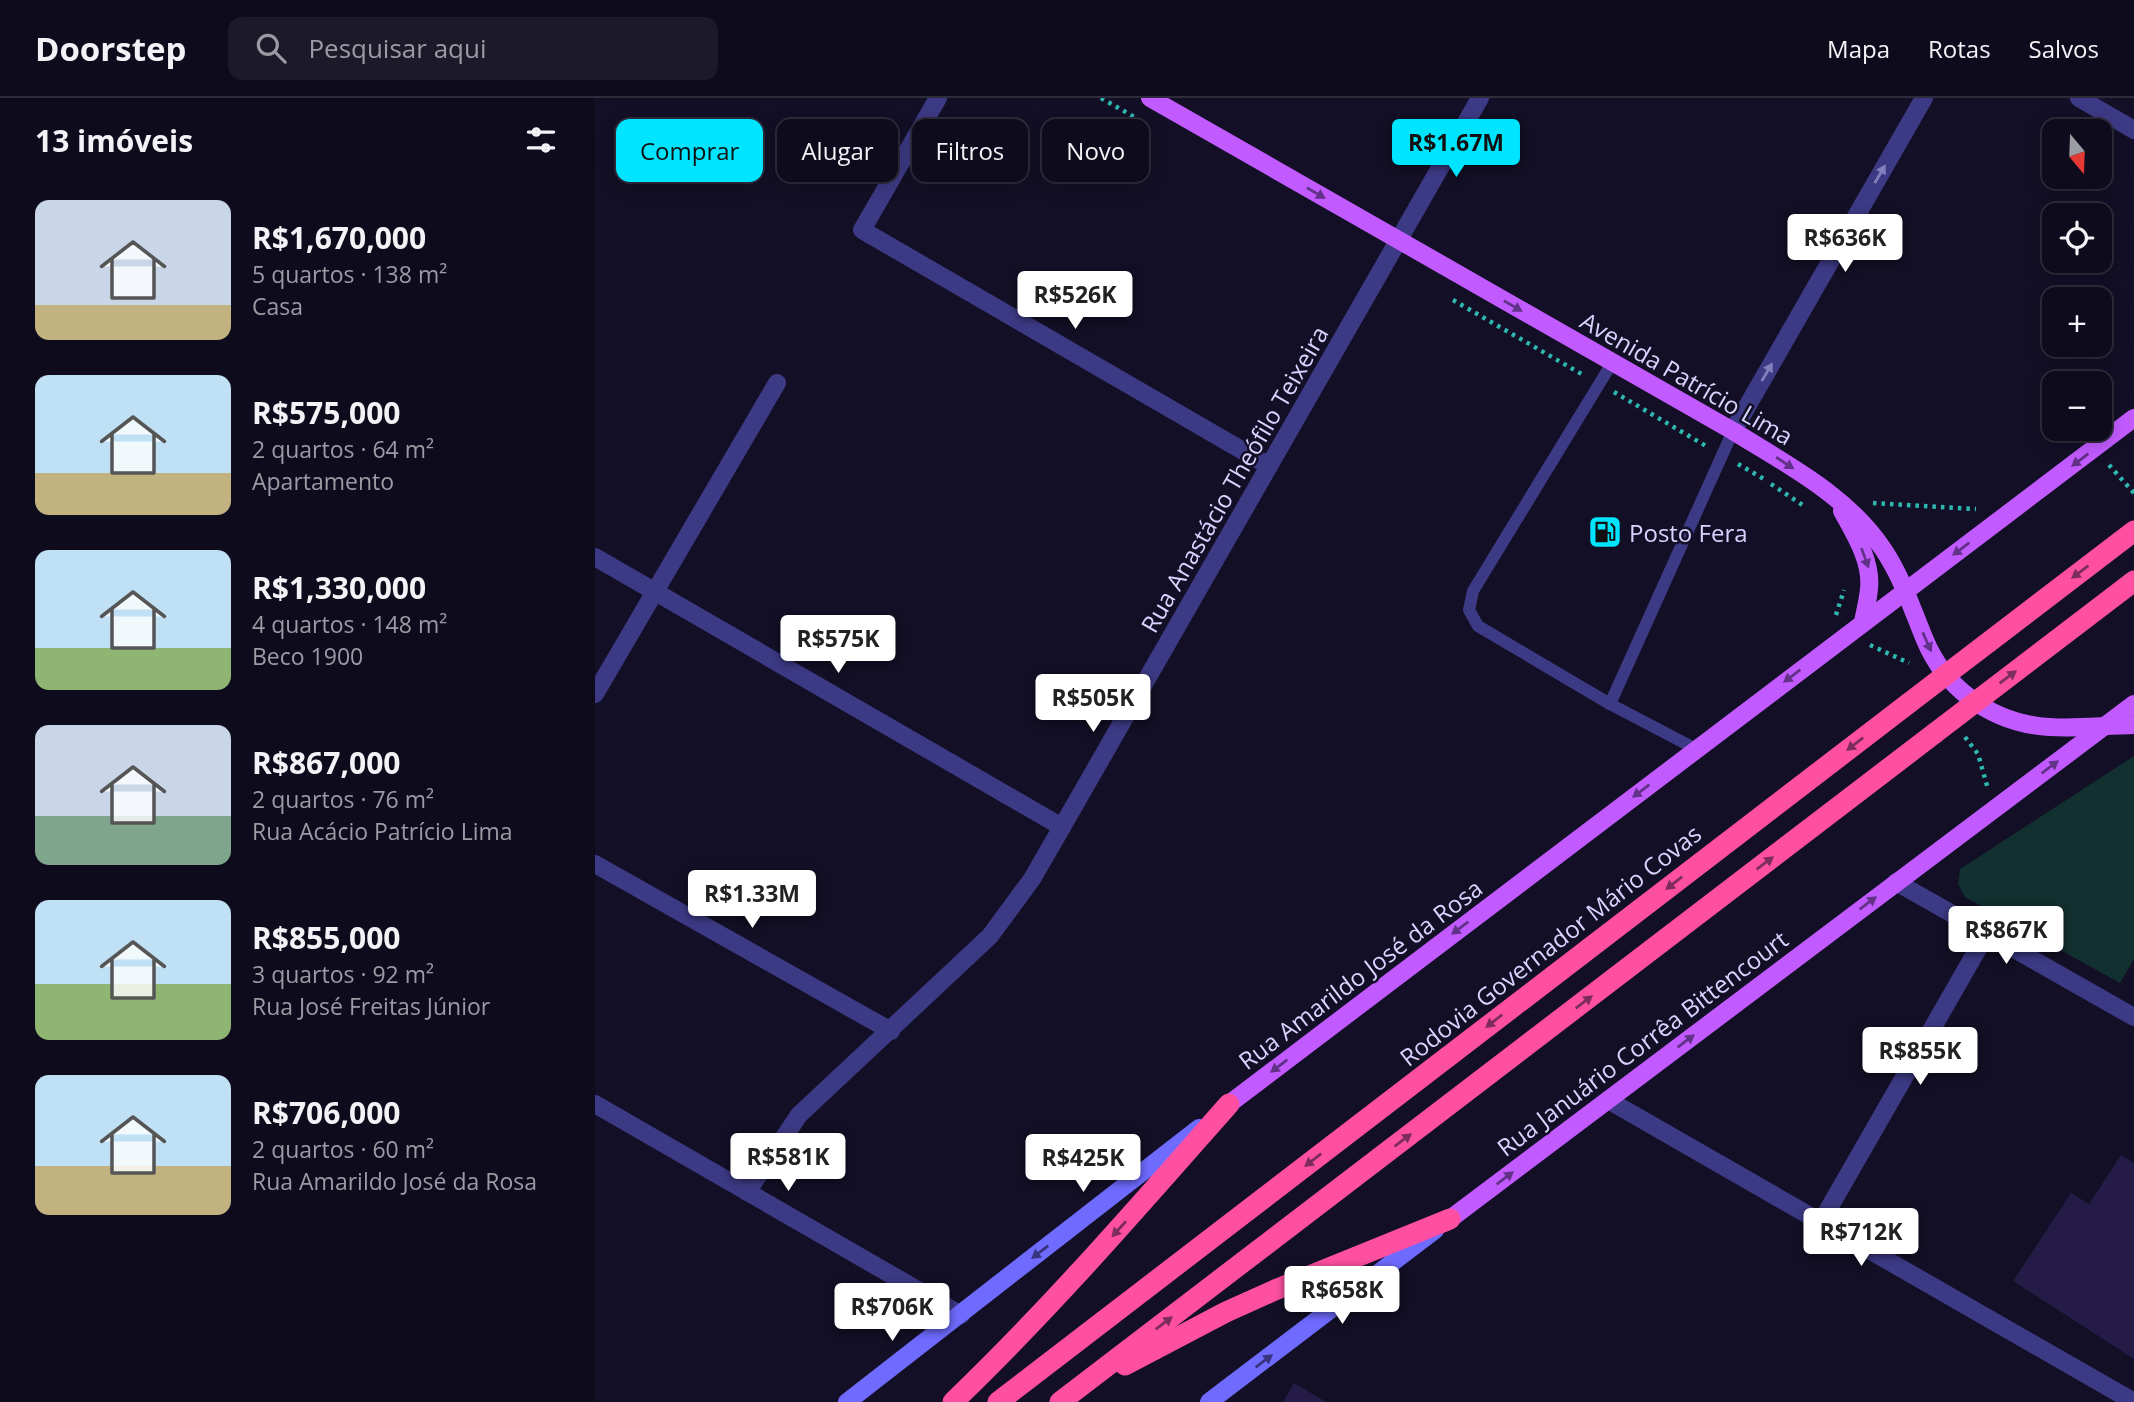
<!DOCTYPE html>
<html lang="pt">
<meta charset="utf-8">
<style>
body{margin:0;font-family:"Open Sans",sans-serif;background:#1c1929;color:#f1f3f6;height:100vh;display:flex;flex-direction:column;font-size:26px;white-space:nowrap}
*{box-sizing:border-box;margin:0}
p{font-size:23px;color:#9b9ba3}
.icon{flex:none;width:38px;height:38px;fill:none;stroke:currentColor;stroke-width:2;stroke-linecap:round;stroke-linejoin:round}
.map{position:relative;flex:1;overflow:hidden}
.details{display:flex;flex-direction:column;background:#0e0b1c;width:595px}
.details>*{flex:none}
.banner{position:absolute;left:21px;top:21px;width:665px;height:63px;display:flex;gap:14px}
.needle{width:46px;rotate:161deg}
.buttons{position:absolute;left:1447px;top:21px;display:grid;gap:14px}
.buttons a{display:grid;place-items:center;width:70px;height:70px;border-radius:14px;background:#0e0b1c;box-shadow:0 4px 18px #0003,0 0 0 2px #2e2b3b;font-size:35px}
.price{position:absolute;translate:-50% -60px;padding:0 16px;border-radius:7px;background:#fff;color:#222;font-size:23px;line-height:46px;filter:drop-shadow(0 2px 4px #0008)}
.price::after{content:'';position:absolute;left:50%;top:42px;width:21px;height:16px;margin-left:-10px;background:inherit;clip-path:polygon(0 0,100% 0,50% 100%)}
.price.selected{background:#00e5ff;color:#111}
ul{padding:0;list-style:none}
li{display:flex;align-items:center;gap:21px;height:175px;padding:0 35px}
li span{display:grid;place-items:center;flex:none;width:196px;height:140px;border-radius:14px;color:#555}
li>.icon{margin-inline-start:auto}
span .icon{width:84px;height:84px;fill:#fffc;stroke-width:1}
li b{font-size:30px}
h2{display:flex;justify-content:space-between;align-items:center;height:84px;padding:0 35px;font-size:30px}
.pill{padding:0 24px;border-radius:14px;background:#0e0b1c;box-shadow:0 4px 18px #0003,0 0 0 2px #2e2b3b;font-size:24px;line-height:63px}
.pill.selected{background:#00e5ff;color:#111}
header{display:flex;align-items:center;gap:42px;box-sizing:border-box;height:98px;padding:0 35px;background:#0e0b1c;border-bottom:2px solid #2e2b3b}
header strong{font-size:33px}
nav{display:flex;gap:38px;margin-inline-start:auto;font-size:24px}
.search{width:490px;height:63px;background:#1c1929;display:flex;align-items:center;gap:18px;box-sizing:border-box;padding:0 24px;border-radius:14px;color:#9b9ba3;font-size:26px}
main{display:flex;flex:1;min-height:0}
.map>svg:first-child{display:block}
.green{fill:#12302f}
.building{fill:#241b47}
.lines{fill:none;stroke-linecap:round;stroke-linejoin:round}
.path{stroke:#2fb8b0;stroke-width:4.5;stroke-dasharray:3.5 5;stroke-linecap:butt}
.service{stroke:#3d3a85;stroke-width:12}
.minor{stroke:#3d3a85;stroke-width:18}
.secondary{stroke:#6f6bff;stroke-width:18}
.primary{stroke:#c25bff;stroke-width:18}
.motorway{stroke:#ff4fa3;stroke-width:21}
.motorway-bridge{stroke:#ff4fa3;stroke-width:21}
.oneway{fill:#837fbc}
.oneway2{fill:#623188}
.oneway3{fill:#7d2c5e}
.oneway4{fill:#38347d}
.labels{text-anchor:middle;dominant-baseline:central;stroke-width:5;stroke-linejoin:round;paint-order:stroke}
.street-label{font-size:24px;fill:#d9d4ff;stroke:#130f26}
.poi-label{font-size:24px;fill:#d9d4ff;stroke:#130f26;text-anchor:start}
</style>
<header>
<strong>Doorstep</strong>
<div class="search"><svg class="icon" aria-label="search" viewBox="0 0 24 24"><circle cx="10" cy="10" r="6"/><path d="M15 15l6 6"/></svg>Pesquisar aqui</div>
<nav><a>Mapa</a><a>Rotas</a><a>Salvos</a></nav>
</header>
<main>
<section class="details">
<h2>13 imóveis<svg class="icon" aria-label="filters" viewBox="0 0 24 24"><path d="M4 7h16M4 17h16"/><circle cx="9" cy="7" r="2"/><circle cx="15" cy="17" r="2"/></svg></h2>
<ul>
<li><span style="background:linear-gradient(#c9d6e8 75%,#c2b280 0)"><svg class="icon" aria-label="home" viewBox="0 0 24 24"><path d="M3 11l9-7 9 7M6 9v11h12V9"/></svg></span><div><b>R$1,670,000</b><p>5 quartos · 138 m²</p><p>Casa</p></div></li>
<li><span style="background:linear-gradient(#bfe0f5 70%,#c2b280 0)"><svg class="icon" aria-label="home" viewBox="0 0 24 24"><path d="M3 11l9-7 9 7M6 9v11h12V9"/></svg></span><div><b>R$575,000</b><p>2 quartos · 64 m²</p><p>Apartamento</p></div></li>
<li><span style="background:linear-gradient(#bfe0f5 70%,#8fb573 0)"><svg class="icon" aria-label="home" viewBox="0 0 24 24"><path d="M3 11l9-7 9 7M6 9v11h12V9"/></svg></span><div><b>R$1,330,000</b><p>4 quartos · 148 m²</p><p>Beco 1900</p></div></li>
<li><span style="background:linear-gradient(#c9d6e8 65%,#7fa58c 0)"><svg class="icon" aria-label="home" viewBox="0 0 24 24"><path d="M3 11l9-7 9 7M6 9v11h12V9"/></svg></span><div><b>R$867,000</b><p>2 quartos · 76 m²</p><p>Rua Acácio Patrício Lima</p></div></li>
<li><span style="background:linear-gradient(#bfe0f5 60%,#8fb573 0)"><svg class="icon" aria-label="home" viewBox="0 0 24 24"><path d="M3 11l9-7 9 7M6 9v11h12V9"/></svg></span><div><b>R$855,000</b><p>3 quartos · 92 m²</p><p>Rua José Freitas Júnior</p></div></li>
<li><span style="background:linear-gradient(#bfe0f5 65%,#c2b280 0)"><svg class="icon" aria-label="home" viewBox="0 0 24 24"><path d="M3 11l9-7 9 7M6 9v11h12V9"/></svg></span><div><b>R$706,000</b><p>2 quartos · 60 m²</p><p>Rua Amarildo José da Rosa</p></div></li>
</ul>
</section>
<div class="map">
<svg width="1539" height="1304" viewBox="0 0 1539 1304">
<rect width="100%" height="100%" fill="#130f26"/>
<!-- green -->
<polygon class="green" points="1539,658 1539,861 1525,885 1370,799 1363,786 1365,771"/>
<!-- building -->
<g class="building">
<polygon points="1526,1057 1539,1065 1539,1261 1418,1183 1476,1095 1494,1106"/>
<polygon points="699,1285 731,1304 688,1304"/>
</g>
<g class="lines">
<!-- path -->
<g class="path">
<polyline points="506,0 541,20"/>
<polyline points="858,202 990,278"/>
<polyline points="1019,294 1111,348"/>
<polyline points="1143,366 1169,381"/>
<polyline points="1514,367 1539,395"/>
<polyline points="1176,386 1209,408"/>
<polyline points="1278,405 1381,411"/>
<polyline points="1241,517 1249,492"/>
<polyline points="1275,547 1314,565"/>
<polyline points="1370,639 1383,656 1393,691"/>
</g>
<!-- service -->
<g class="service">
<polyline points="1015,606 883,528 874,512 878,493 1017,265"/>
<polyline points="1101,651 1015,606 1138,333"/>
</g>
<!-- minor -->
<g class="minor">
<polyline points="343,0 267,132 674,368"/>
<polyline points="1484,0 1539,32"/>
<polyline points="1138,333 1329,0"/>
<polyline points="0,459 467,729"/>
<polyline points="0,596 182,285"/>
<polyline points="0,766 296,933"/>
<polyline points="1301,784 1539,919"/>
<polyline points="1013,1002 1539,1304"/>
<polyline points="0,1006 366,1217"/>
<polyline points="152,1094 204,1017 395,838 437,781 467,729 885,0"/>
<polyline points="1226,1124 1392,835"/>
</g>
<!-- secondary -->
<g class="secondary">
<polyline points="252,1304 604,1030"/>
<polyline points="614,1304 840,1132"/>
</g>
<!-- primary -->
<g class="primary">
<path d="M 555,0 L 1138,333 C 1191,366 1252,397 1288,451 C 1307,479 1317,511 1330,542 C 1340,566 1355,585 1375,600 C 1428,640 1477,628 1539,627"/>
<path d="M 1247,413 C 1260,437 1277,463 1274,491 C 1273,502 1270,513 1268,524"/>
<polyline points="634,1006 1539,320"/>
<polyline points="855,1121 1539,606"/>
</g>
<!-- motorway -->
<g class="motorway">
<polyline points="530,1267 631,1214 680,1192 855,1121"/>
<path d="M 358,1304 C 456,1210 544,1108 634,1006"/>
<polyline points="403,1304 1314,605"/>
<polyline points="465,1304 1340,635"/>
</g>
<!-- motorway-bridge -->
<g class="motorway-bridge">
<polyline points="1314,605 1539,433"/>
<polyline points="1340,635 1539,483"/>
</g>
</g>
<!-- one-way arrows -->
<defs><path id="oneway-solid" d="M-6-.8H1V-3.2L6.5 0L1 3.2V.8H-6Z" transform="scale(1.75)"/></defs>
<g class="oneway">
<use href="#oneway-solid" transform="translate(1285 76) rotate(-60)"/>
<use href="#oneway-solid" transform="translate(1172 274) rotate(-60)"/>
</g>
<g class="oneway2">
<use href="#oneway-solid" transform="translate(721 95) rotate(30)"/>
<use href="#oneway-solid" transform="translate(918 208) rotate(30)"/>
<use href="#oneway-solid" transform="translate(1485 362) rotate(143)"/>
<use href="#oneway-solid" transform="translate(1190 365) rotate(33)"/>
<use href="#oneway-solid" transform="translate(1366 451) rotate(143)"/>
<use href="#oneway-solid" transform="translate(1270 460) rotate(70)"/>
<use href="#oneway-solid" transform="translate(1332 544) rotate(66)"/>
<use href="#oneway-solid" transform="translate(1197 578) rotate(143)"/>
<use href="#oneway-solid" transform="translate(1455 669) rotate(-37)"/>
<use href="#oneway-solid" transform="translate(1046 693) rotate(143)"/>
<use href="#oneway-solid" transform="translate(1273 805) rotate(-37)"/>
<use href="#oneway-solid" transform="translate(865 830) rotate(143)"/>
<use href="#oneway-solid" transform="translate(1091 943) rotate(-37)"/>
<use href="#oneway-solid" transform="translate(684 968) rotate(143)"/>
<use href="#oneway-solid" transform="translate(910 1080) rotate(-37)"/>
</g>
<g class="oneway3">
<use href="#oneway-solid" transform="translate(1485 474) rotate(143)"/>
<use href="#oneway-solid" transform="translate(1413 579) rotate(-37)"/>
<use href="#oneway-solid" transform="translate(1260 646) rotate(142)"/>
<use href="#oneway-solid" transform="translate(1170 765) rotate(-37)"/>
<use href="#oneway-solid" transform="translate(1079 785) rotate(142)"/>
<use href="#oneway-solid" transform="translate(989 904) rotate(-37)"/>
<use href="#oneway-solid" transform="translate(899 923) rotate(142)"/>
<use href="#oneway-solid" transform="translate(808 1042) rotate(-37)"/>
<use href="#oneway-solid" transform="translate(718 1062) rotate(142)"/>
<use href="#oneway-solid" transform="translate(524 1131) rotate(132)"/>
<use href="#oneway-solid" transform="translate(569 1225) rotate(-37)"/>
</g>
<g class="oneway4">
<use href="#oneway-solid" transform="translate(445 1154) rotate(142)"/>
<use href="#oneway-solid" transform="translate(669 1263) rotate(-37)"/>
</g>
<!-- icons -->
<defs>
<symbol id="fuel-square" viewBox="-11 -11 22 22"><rect x="-9" y="-9" width="18" height="18" rx="4" fill="#00e5ff" stroke="#130f26"/><path d="M-5.5-6h7V0h2V4h1.3V-2.5L3-4.5l.8-.8L6-3V5H2.5V1h-1V6h-7ZM-4.2-4.7v3.2H.2V-4.7Z" fill="#111"/></symbol>
</defs>
<g fill-rule="evenodd">
<use href="#fuel-square" x="991" y="415" width="38" height="38"/>
</g>
<g class="labels">
<!-- street labels -->
<g class="street-label">
<text transform="translate(1092 280) rotate(30)">Avenida Patrício Lima</text>
<text transform="translate(639 381) rotate(-60)">Rua Anastácio Theófilo Teixeira</text>
<text transform="translate(955 847) rotate(-38)">Rodovia Governador Mário Covas</text>
<text transform="translate(765 876) rotate(-37)">Rua Amarildo José da Rosa</text>
<text transform="translate(1047 945) rotate(-37)">Rua Januário Corrêa Bittencourt</text>
</g>
<!-- poi labels -->
<g class="poi-label">
<text x="1034" y="434">Posto Fera</text>
</g>
</g>
</svg>
<div class="buttons">
<a><svg class="needle" viewBox="-14 -14 28 28"><path d="M0-13l5 13h-10z" fill="#e53935"/><path d="M0 13l5-13h-10z" fill="#9b9ba3"/></svg></a>
<a><svg class="icon" aria-label="locate" viewBox="0 0 24 24"><circle cx="12" cy="12" r="6"/><path d="M12 2v4M12 18v4M2 12h4M18 12h4"/></svg></a>
<a>+</a>
<a>−</a>
</div>
<b class="price selected" style="left:861px;top:81px">R$1.67M</b>
<b class="price" style="left:1250px;top:176px">R$636K</b>
<b class="price" style="left:480px;top:233px">R$526K</b>
<b class="price" style="left:243px;top:577px">R$575K</b>
<b class="price" style="left:498px;top:636px">R$505K</b>
<b class="price" style="left:157px;top:832px">R$1.33M</b>
<b class="price" style="left:1411px;top:868px">R$867K</b>
<b class="price" style="left:1325px;top:989px">R$855K</b>
<b class="price" style="left:193px;top:1095px">R$581K</b>
<b class="price" style="left:488px;top:1096px">R$425K</b>
<b class="price" style="left:1266px;top:1170px">R$712K</b>
<b class="price" style="left:747px;top:1228px">R$658K</b>
<b class="price" style="left:297px;top:1245px">R$706K</b>
<div class="banner">
<a class="pill selected">Comprar</a>
<a class="pill">Alugar</a>
<a class="pill">Filtros</a>
<a class="pill">Novo</a>
</div>
</div>
</main>
